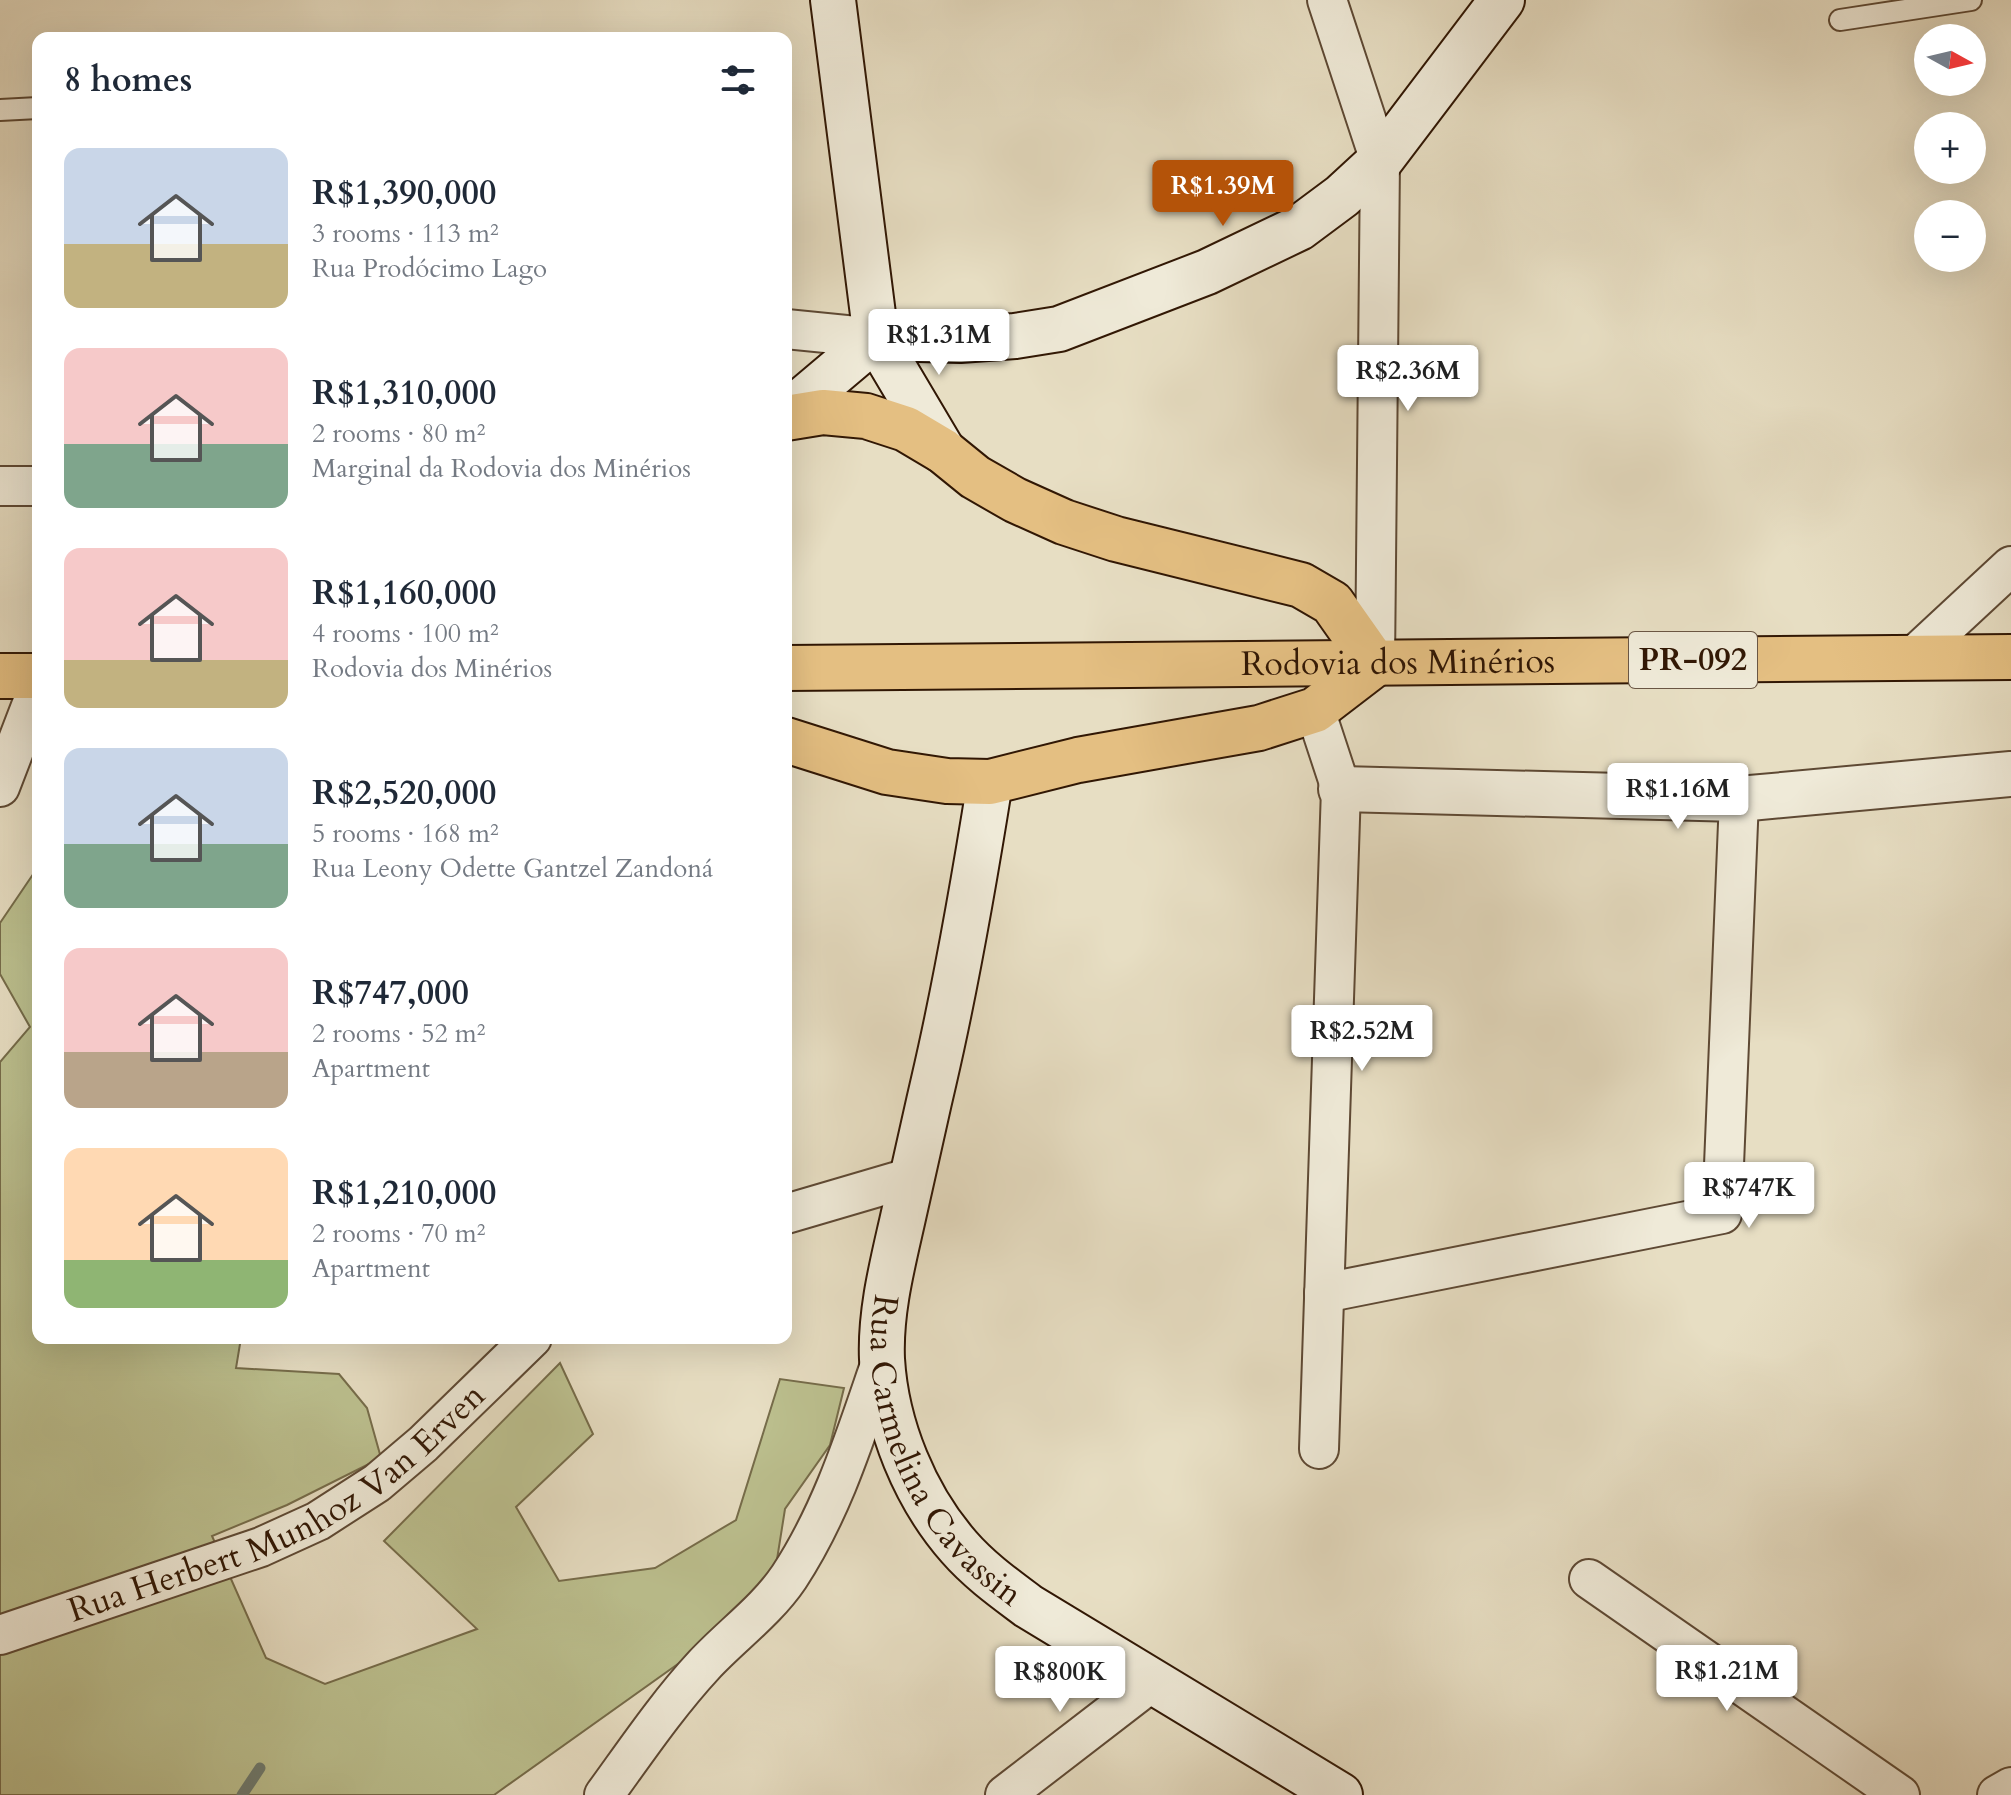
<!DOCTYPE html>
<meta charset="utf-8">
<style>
body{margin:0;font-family:Cardo,serif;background:#f6f6f7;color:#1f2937;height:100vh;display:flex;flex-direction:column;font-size:30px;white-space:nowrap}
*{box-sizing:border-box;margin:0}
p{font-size:26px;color:#747a83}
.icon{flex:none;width:44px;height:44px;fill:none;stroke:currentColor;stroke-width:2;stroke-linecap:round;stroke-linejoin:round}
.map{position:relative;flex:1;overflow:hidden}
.panel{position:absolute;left:32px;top:32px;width:760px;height:1312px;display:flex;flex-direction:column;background:#fff;border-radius:16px;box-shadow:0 8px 32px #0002}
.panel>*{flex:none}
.needle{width:52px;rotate:98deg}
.tools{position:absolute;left:1914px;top:24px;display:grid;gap:16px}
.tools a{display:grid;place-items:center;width:72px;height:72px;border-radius:50%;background:#fff;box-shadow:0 8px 32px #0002;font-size:40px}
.price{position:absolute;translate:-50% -68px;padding:0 18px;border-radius:8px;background:#fff;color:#222;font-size:26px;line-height:52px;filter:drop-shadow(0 2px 4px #0008)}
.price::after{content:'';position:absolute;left:50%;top:48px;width:24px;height:18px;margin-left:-12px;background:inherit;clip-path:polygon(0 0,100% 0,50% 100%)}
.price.current{background:#b45309;color:#fff}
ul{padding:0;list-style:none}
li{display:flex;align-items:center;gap:24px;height:200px;padding:0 32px}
li span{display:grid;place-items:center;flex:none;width:224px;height:160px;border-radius:16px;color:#555}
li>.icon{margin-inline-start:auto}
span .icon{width:96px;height:96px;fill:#fffc;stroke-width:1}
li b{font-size:34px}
h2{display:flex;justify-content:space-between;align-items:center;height:96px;padding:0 32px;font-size:34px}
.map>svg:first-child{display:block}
.green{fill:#bcc08f;stroke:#766c4a;stroke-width:2}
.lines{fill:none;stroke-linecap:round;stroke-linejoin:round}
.stream{stroke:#6e7a6f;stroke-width:11}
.service-casing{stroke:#5e4934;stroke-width:24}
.minor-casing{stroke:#5e4934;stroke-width:42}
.tertiary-casing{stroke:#5e4934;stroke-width:48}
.secondary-casing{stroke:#311704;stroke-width:48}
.primary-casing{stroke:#311704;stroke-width:48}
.service{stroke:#efead8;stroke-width:20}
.minor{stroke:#efead8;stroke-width:38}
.tertiary{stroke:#efead8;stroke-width:44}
.secondary{stroke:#efead8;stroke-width:44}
.primary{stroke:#e4bf82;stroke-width:44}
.labels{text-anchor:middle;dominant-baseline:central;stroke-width:7;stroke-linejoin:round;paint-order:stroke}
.shield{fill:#efead8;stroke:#6a5644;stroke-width:2}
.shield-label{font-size:32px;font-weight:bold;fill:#311704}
.street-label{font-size:34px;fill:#311704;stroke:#efead8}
</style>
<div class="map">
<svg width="2011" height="1795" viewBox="0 0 2011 1795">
<rect width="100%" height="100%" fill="#e7dec3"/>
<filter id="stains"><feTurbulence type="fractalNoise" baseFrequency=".0025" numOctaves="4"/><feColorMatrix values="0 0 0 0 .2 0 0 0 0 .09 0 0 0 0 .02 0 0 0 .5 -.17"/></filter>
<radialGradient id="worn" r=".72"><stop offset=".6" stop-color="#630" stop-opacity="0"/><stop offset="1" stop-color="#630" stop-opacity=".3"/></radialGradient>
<!-- green -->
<polygon class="green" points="38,867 38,1338 241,1338 236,1368 339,1374 367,1408 381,1458 287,1505 212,1536 266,1658 325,1684 477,1629 384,1541 560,1363 593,1434 516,1507 559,1581 655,1568 736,1520 780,1379 844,1388 830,1445 785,1509 775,1572 727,1629 494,1795 0,1795 0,1062 30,1027 0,974 0,923"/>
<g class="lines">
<!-- stream -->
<polyline class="stream" points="242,1795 260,1768"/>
<defs>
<g id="service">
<polyline points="1840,20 1971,0"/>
<polyline points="0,110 38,108"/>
</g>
<g id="minor">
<polyline points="1327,0 1380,161 1375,664"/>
<polyline points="786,329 876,338"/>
<polyline points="0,486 38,486"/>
<polyline points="1913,657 2011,566"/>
<polyline points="1315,710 1341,789 1319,1449"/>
<polyline points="0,787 38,688"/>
<polyline points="786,1214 912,1177"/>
<polyline points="1324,1293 1722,1214 1739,799"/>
<polyline points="1589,1579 1900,1795"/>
<path id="s1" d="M 0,1635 L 261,1547 L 318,1521 L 377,1483 L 423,1444 L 532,1338"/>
<path d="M 604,1795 C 636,1751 667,1705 704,1665 C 732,1635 766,1611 789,1577 C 833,1510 856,1434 882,1359"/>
<polyline points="1005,1795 1153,1681"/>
<polyline points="1997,1795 2011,1787"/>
</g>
<polyline id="tertiary" points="1341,789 1739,799 2011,774"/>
<g id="secondary">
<polyline points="833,0 876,338 943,451"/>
<polyline points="876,338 960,340 1015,336 1059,329 1207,272 1299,228 1342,196 1380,161 1502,0"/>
<polyline points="786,414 876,338"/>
<path id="s2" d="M 990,782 C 974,882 957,981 934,1080 C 923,1127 913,1174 902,1222 C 892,1266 880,1313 882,1359 C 886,1426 915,1497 959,1547 C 979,1570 1004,1588 1028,1606 L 1340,1795"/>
</g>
<g id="primary">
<polyline points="786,418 823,412 866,416 906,429 943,451 975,477 1015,500 1064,522 1116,539 1301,585 1332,603 1375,664"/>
<path id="s3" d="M 786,668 L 2011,657"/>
<polyline points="0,676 38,676"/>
<polyline points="786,740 887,772 947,781 990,782 1078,760 1259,728 1315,710 1375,664"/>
</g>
</defs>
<!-- service casing -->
<use href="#service" class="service-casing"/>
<!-- minor casing -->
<use href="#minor" class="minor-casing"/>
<!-- tertiary casing -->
<use href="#tertiary" class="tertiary-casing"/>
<!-- secondary casing -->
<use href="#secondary" class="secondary-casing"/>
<!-- primary casing -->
<use href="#primary" class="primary-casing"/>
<!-- service -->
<use href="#service" class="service"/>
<!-- minor -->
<use href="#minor" class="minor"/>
<!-- tertiary -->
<use href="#tertiary" class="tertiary"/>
<!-- secondary -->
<use href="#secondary" class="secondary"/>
<!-- primary -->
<use href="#primary" class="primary"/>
</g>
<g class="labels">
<!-- shield labels -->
<rect class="shield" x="1629" y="632" width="128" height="56" rx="6"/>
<g class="shield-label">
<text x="1693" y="660">PR-092</text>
</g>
<!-- street labels -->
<g class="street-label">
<text stroke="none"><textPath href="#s3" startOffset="612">Rodovia dos Minérios</textPath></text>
<text stroke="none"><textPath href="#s2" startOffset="698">Rua Carmelina Cavassin</textPath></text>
<text stroke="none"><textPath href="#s1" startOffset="310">Rua Herbert Munhoz Van Erven</textPath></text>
</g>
</g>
<rect width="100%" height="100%" filter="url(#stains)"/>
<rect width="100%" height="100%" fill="url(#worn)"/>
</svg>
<div class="tools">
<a><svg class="needle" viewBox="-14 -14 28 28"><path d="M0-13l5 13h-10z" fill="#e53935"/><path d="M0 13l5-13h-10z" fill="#747a83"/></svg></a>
<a>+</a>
<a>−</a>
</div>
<b class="price current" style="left:1223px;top:228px">R$1.39M</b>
<b class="price" style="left:939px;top:377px">R$1.31M</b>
<b class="price" style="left:1408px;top:413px">R$2.36M</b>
<b class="price" style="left:1678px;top:831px">R$1.16M</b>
<b class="price" style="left:1362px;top:1073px">R$2.52M</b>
<b class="price" style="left:1749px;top:1230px">R$747K</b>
<b class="price" style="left:1727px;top:1713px">R$1.21M</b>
<b class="price" style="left:1060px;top:1714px">R$800K</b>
<section class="panel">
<h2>8 homes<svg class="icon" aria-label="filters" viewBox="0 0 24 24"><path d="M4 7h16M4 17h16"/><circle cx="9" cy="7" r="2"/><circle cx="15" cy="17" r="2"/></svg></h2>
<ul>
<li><span style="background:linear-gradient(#c9d6e8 60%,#c2b280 0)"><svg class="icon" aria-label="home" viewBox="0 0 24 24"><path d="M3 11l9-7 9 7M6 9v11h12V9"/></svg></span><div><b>R$1,390,000</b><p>3 rooms · 113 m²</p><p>Rua Prodócimo Lago</p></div></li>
<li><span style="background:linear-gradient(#f6c9c9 60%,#7fa58c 0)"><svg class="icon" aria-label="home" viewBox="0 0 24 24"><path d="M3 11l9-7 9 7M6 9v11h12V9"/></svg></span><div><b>R$1,310,000</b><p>2 rooms · 80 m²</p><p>Marginal da Rodovia dos Minérios</p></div></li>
<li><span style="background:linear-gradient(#f6c9c9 70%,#c2b280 0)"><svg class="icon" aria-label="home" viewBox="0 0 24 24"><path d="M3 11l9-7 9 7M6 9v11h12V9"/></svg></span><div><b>R$1,160,000</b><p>4 rooms · 100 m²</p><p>Rodovia dos Minérios</p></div></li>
<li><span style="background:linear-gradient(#c9d6e8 60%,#7fa58c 0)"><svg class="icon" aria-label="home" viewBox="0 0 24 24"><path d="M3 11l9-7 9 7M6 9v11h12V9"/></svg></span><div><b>R$2,520,000</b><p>5 rooms · 168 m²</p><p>Rua Leony Odette Gantzel Zandoná</p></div></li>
<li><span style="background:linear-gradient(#f6c9c9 65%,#b9a48a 0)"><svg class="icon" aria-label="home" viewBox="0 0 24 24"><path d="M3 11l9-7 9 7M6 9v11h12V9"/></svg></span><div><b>R$747,000</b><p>2 rooms · 52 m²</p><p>Apartment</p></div></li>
<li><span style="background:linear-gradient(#ffd9b3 70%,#8fb573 0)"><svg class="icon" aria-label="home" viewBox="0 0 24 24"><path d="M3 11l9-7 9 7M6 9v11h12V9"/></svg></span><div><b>R$1,210,000</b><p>2 rooms · 70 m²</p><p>Apartment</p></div></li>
</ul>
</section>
</div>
